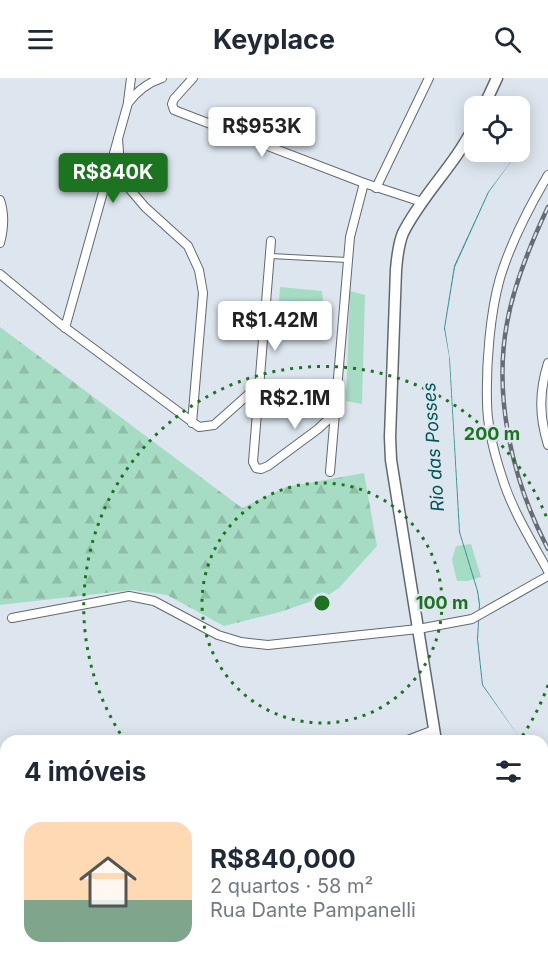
<!DOCTYPE html>
<html lang="pt">
<meta charset="utf-8">
<style>
body{margin:0;font-family:Inter,sans-serif;background:#f6f6f7;color:#1f2937;height:100vh;display:flex;flex-direction:column;font-size:22px;white-space:nowrap}
*{box-sizing:border-box;margin:0}
p{font-size:20px;color:#747a83}
.icon{flex:none;width:33px;height:33px;fill:none;stroke:currentColor;stroke-width:2;stroke-linecap:round;stroke-linejoin:round}
.map{position:relative;flex:1;overflow:hidden}
.sheet{position:absolute;left:0px;top:657px;width:549px;height:236px;display:flex;flex-direction:column;background:#fff;border-radius:18px 18px 0 0;box-shadow:0 3px 15px #0003}
.sheet>*{flex:none}
.fabs{position:absolute;left:464px;top:18px;display:grid;gap:12px}
.fabs a{display:grid;place-items:center;width:66px;height:66px;border-radius:12px;background:#fff;box-shadow:0 3px 15px #0003;font-size:30px}
.price{position:absolute;translate:-50% -51px;padding:0 14px;border-radius:6px;background:#fff;color:#222;font-size:20px;line-height:39px;filter:drop-shadow(0 2px 3px #0008)}
.price::after{content:'';position:absolute;left:50%;top:36px;width:18px;height:14px;margin-left:-9px;background:inherit;clip-path:polygon(0 0,100% 0,50% 100%)}
.price.current{background:#1c7420;color:#fff}
ul{padding:0;list-style:none}
li{display:flex;align-items:center;gap:18px;height:150px;padding:0 24px}
li span{display:grid;place-items:center;flex:none;width:168px;height:120px;border-radius:18px;color:#555}
li>.icon{margin-inline-start:auto}
span .icon{width:72px;height:72px;fill:#fffc;stroke-width:1}
li b{font-size:26px}
h2{display:flex;justify-content:space-between;align-items:center;height:72px;padding:0 24px;font-size:26px}
header{display:flex;justify-content:space-between;align-items:center;height:78px;padding:0 24px;background:#fff;font-size:27px;font-weight:700}
.map>svg:first-child{display:block}
.forest{fill:url(#forest-firs)}
.park{fill:#a6dcc3}
.water{fill:url(#water-rules)}
.lines{fill:none;stroke-linecap:round;stroke-linejoin:round}
.lane-casing{stroke:#616970;stroke-width:6}
.street-casing{stroke:#616970;stroke-width:10}
.secondary-casing{stroke:#616970;stroke-width:13}
.lane{stroke:#fff;stroke-width:4}
.street{stroke:#fff;stroke-width:8}
.secondary{stroke:#fff;stroke-width:10}
.rail-casing{stroke:#666c71;stroke-width:4.5}
.rail{stroke:#dde6ef;stroke-width:2;stroke-dasharray:7;stroke-linecap:butt}
.ring{fill:none;stroke:#1c7420;stroke-width:3;stroke-dasharray:3 6}
.labels{text-anchor:middle;dominant-baseline:central;stroke-width:5;stroke-linejoin:round;paint-order:stroke}
.water-label{font-size:18px;font-style:italic;fill:#005556;stroke:#dde6ef}
.centre{fill:#1c7420;stroke:#dde6ef;stroke-width:3}
.ring-label{font-size:18px;text-anchor:middle;font-weight:bold;fill:#1c7420;stroke:#dde6ef;stroke-width:5;stroke-linejoin:round;paint-order:stroke}
</style>
<header><svg class="icon" aria-label="menu" viewBox="0 0 24 24"><path d="M4 6h16M4 12h16M4 18h16"/></svg>Keyplace<svg class="icon" aria-label="search" viewBox="0 0 24 24"><circle cx="10" cy="10" r="6"/><path d="M15 15l6 6"/></svg></header>
<div class="map">
<svg width="548" height="892" viewBox="0 0 548 892">
<defs>
<pattern id="forest-firs" width="22" height="20" patternUnits="userSpaceOnUse" patternTransform="scale(1.5)"><rect width="22" height="20" fill="#a6dcc3"/><path d="M5 1l3.5 6h-7zM16 11l3.5 6h-7z" fill="#8fbda8"/></pattern>
<pattern id="water-rules" width="6" height="5" patternUnits="userSpaceOnUse" patternTransform="scale(1.5)"><rect width="6" height="5" fill="#3b999a"/><path d="M0 2.5h6" fill="none" stroke="#317d7e"/></pattern>
</defs>
<rect width="100%" height="100%" fill="#dde6ef"/>
<!-- forest -->
<polygon class="forest" points="0,249 242,430 286,409 364,395 377,468 339,510 327,518 280,534 224,548 167,517 132,512 0,527"/>
<!-- park -->
<g class="park">
<polygon points="280,209 322,213 324,234 310,236 304,226 279,223"/>
<polygon points="350,213 365,217 362,326 346,323"/>
<polygon points="471,466 481,499 468,503 457,503 452,482 456,468"/>
</g>
<!-- water -->
<polygon class="water" points="518,74 489,114 455,189 445,250 450,282 460,454 478,513 480,526 478,561 483,607 522,663 482,607 477,561 479,527 477,513 459,454 449,278 444,250 454,188 488,114"/>
<g class="lines">
<defs>
<g id="lane">
<polyline points="271,178 347,182"/>
<polyline points="543,781 548,776"/>
</g>
<g id="street">
<polyline points="193,0 174,21 172,26 174,32 364,105 422,124"/>
<polyline points="128,24 131,0"/>
<polyline points="118,61 120,87 128,109 145,129 188,168 199,192 203,215 192,345"/>
<path d="M 548,97 C 529,129 511,164 500,200 C 490,235 486,287 487,323 C 487,348 494,375 502,399 C 512,432 531,462 548,493"/>
<polyline points="376,110 429,0"/>
<path d="M 0,122 C 5,137 4,150 0,165"/>
<polyline points="271,163 253,384 256,390 261,391 268,388 318,351 334,336"/>
<polyline points="0,196 59,245 199,349 214,347 259,307"/>
<path d="M 65,250 L 128,25 C 137,13 147,5 162,0"/>
<path d="M 548,285 C 539,314 539,338 548,367"/>
<polyline points="330,394 350,159 364,105"/>
<polyline points="12,540 129,518 154,523 218,557 241,564 268,567 418,551 472,541 548,498"/>
<polyline points="167,663 176,663"/>
<polyline points="405,663 434,652"/>
<polyline points="0,695 6,692"/>
<polyline points="543,803 548,798"/>
<polyline points="0,809 6,807"/>
<polyline points="426,886 431,892"/>
<polyline points="461,886 464,892"/>
<polyline points="482,886 489,892"/>
<polyline points="8,892 12,886"/>
<polyline points="95,892 98,886"/>
<polyline points="258,892 265,886"/>
<polyline points="372,892 380,886"/>
</g>
<g id="secondary">
<polyline points="484,28 497,0"/>
<path d="M 436,663 L 391,382 L 390,359 L 396,192 C 397,180 398,167 403,155 C 422,117 455,87 474,48"/>
<polyline points="543,829 548,834"/>
</g>
</defs>
<!-- lane casing -->
<use href="#lane" class="lane-casing"/>
<!-- street casing -->
<use href="#street" class="street-casing"/>
<!-- secondary casing -->
<use href="#secondary" class="secondary-casing"/>
<!-- lane -->
<use href="#lane" class="lane"/>
<!-- street -->
<use href="#street" class="street"/>
<!-- secondary -->
<use href="#secondary" class="secondary"/>
<defs>
<path id="rail" d="M 548,129 C 531,165 514,205 507,245 C 493,321 513,404 548,471"/>
</defs>
<!-- rail casing -->
<use href="#rail" class="rail-casing"/>
<!-- rail -->
<use href="#rail" class="rail"/>
</g>
<!-- distance rings -->
<g class="ring">
<circle cx="322" cy="525" r="120"/>
<path d="M548 607A240 240 0 0 1 519 663M125 663A240 240 0 1 1 548 443"/>
</g>
<g class="labels">
<!-- water labels -->
<g class="water-label">
<text transform="translate(433 369) rotate(-94)">Rio das Posses</text>
</g>
</g>
<circle cx="322" cy="525" r="9" class="centre"/>
<g class="ring-label">
<text x="492" y="362">200 m</text>
<text x="442" y="531">100 m</text>
</g>
</svg>
<div class="fabs">
<a><svg class="icon" aria-label="locate" viewBox="0 0 24 24"><circle cx="12" cy="12" r="6"/><path d="M12 2v4M12 18v4M2 12h4M18 12h4"/></svg></a>
</div>
<b class="price" style="left:262px;top:80px">R$953K</b>
<b class="price current" style="left:113px;top:126px">R$840K</b>
<b class="price" style="left:275px;top:274px">R$1.42M</b>
<b class="price" style="left:295px;top:352px">R$2.1M</b>
<section class="sheet">
<h2>4 imóveis<svg class="icon" aria-label="filters" viewBox="0 0 24 24"><path d="M4 7h16M4 17h16"/><circle cx="9" cy="7" r="2"/><circle cx="15" cy="17" r="2"/></svg></h2>
<ul>
<li><span style="background:linear-gradient(#ffd9b3 65%,#7fa58c 0)"><svg class="icon" aria-label="home" viewBox="0 0 24 24"><path d="M3 11l9-7 9 7M6 9v11h12V9"/></svg></span><div><b>R$840,000</b><p>2 quartos · 58 m²</p><p>Rua Dante Pampanelli</p></div></li>
</ul>
</section>
</div>
